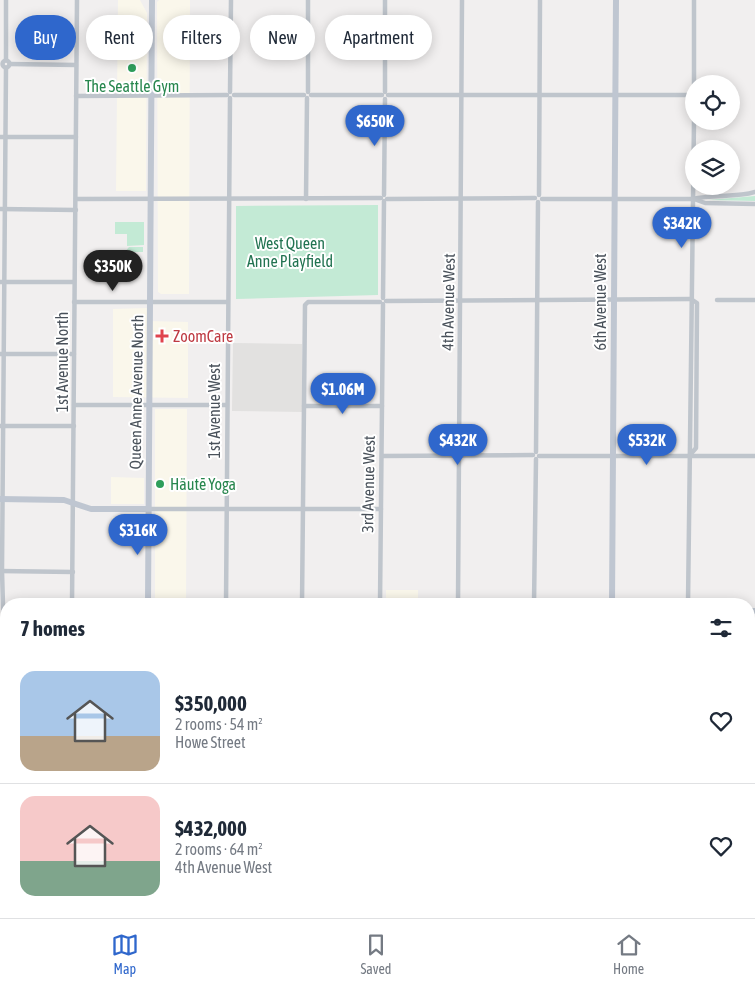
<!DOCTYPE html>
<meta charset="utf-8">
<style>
body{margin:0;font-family:"Asap Condensed",sans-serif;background:#f2f2f3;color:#1f2937;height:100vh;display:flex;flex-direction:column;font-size:19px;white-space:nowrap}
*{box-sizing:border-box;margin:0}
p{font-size:16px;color:#747a83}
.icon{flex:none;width:28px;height:28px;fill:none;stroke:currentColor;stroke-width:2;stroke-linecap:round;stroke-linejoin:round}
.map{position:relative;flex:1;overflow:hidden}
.sheet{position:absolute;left:0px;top:598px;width:755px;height:321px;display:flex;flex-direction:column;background:#fff;border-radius:20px 20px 0 0;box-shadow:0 2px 12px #0003}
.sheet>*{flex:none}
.hud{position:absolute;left:15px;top:15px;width:500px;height:45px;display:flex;gap:10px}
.tools{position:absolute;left:685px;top:75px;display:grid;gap:10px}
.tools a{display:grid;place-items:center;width:55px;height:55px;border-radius:50%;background:#fff;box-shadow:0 2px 12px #0003;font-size:25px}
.price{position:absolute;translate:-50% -42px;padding:0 11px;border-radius:18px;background:#2f67cc;color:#fff;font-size:16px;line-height:32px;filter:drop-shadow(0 1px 2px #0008)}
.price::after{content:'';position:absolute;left:50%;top:30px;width:15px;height:11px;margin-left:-8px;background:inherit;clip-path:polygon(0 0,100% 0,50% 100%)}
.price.on{background:#222;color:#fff}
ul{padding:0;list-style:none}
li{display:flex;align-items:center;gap:15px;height:125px;padding:0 20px}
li+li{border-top:1px solid #e0e1e3}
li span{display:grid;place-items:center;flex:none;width:140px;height:100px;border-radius:15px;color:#555}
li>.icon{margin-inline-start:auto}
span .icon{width:60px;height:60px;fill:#fffc;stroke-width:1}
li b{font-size:21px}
h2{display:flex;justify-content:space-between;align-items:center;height:60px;padding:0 20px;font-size:21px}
.chip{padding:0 18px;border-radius:22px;background:#fff;box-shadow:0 2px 12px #0003;font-size:18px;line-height:45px}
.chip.on{background:#2f67cc;color:#fff}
.tab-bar{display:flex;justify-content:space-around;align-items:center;height:70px;border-top:1px solid #e0e1e3;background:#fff;font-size:14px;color:#747a83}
.tab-bar a{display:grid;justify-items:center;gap:2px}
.tab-bar .on{color:#2f67cc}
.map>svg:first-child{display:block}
.commercial{fill:#faf7eb}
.education{fill:#e2e1e0}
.green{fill:#c3ead5}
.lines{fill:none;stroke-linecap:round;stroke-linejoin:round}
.street{stroke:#bfc5cc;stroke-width:4.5}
.secondary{stroke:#bfc6d1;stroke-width:6}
.leisure-dot{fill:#2e9e5b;stroke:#fff;stroke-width:2}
.health-dot{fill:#e0444e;stroke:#fff;stroke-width:2}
.labels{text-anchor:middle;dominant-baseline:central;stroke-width:4;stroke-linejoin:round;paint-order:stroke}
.leisure-label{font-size:16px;fill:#27864d;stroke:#fff}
.park-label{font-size:16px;fill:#227351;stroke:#fff}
.street-label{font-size:16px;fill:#49515a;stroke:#fff}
.health-label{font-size:16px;fill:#be3a42;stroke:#fff;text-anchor:start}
</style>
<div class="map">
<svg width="755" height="918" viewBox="0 0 755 918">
<rect width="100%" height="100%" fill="#f1efef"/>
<!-- commercial -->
<g class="commercial">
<polygon points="118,0 140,0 147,13 146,191 116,191"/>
<polygon points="159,0 190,0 189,294 161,294 158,292 157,2"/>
<polygon points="147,308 148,321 188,322 188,398 113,397 113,309"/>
<polygon points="155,409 187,409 186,604 155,604"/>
<polygon points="111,477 144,478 144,504 111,504"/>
<rect x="112" y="517" width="31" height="23"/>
<rect x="386" y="590" width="32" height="14"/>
</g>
<!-- education -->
<polygon class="education" points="233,343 302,344 302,412 232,411"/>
<!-- green -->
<g class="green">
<polygon points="755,196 755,201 708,200"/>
<polygon points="378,205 378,295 236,299 236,206"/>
<polygon points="115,222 144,222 144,245 127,246 127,234 115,234"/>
<polygon points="129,247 143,247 143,252 125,252"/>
<polygon points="532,913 544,913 557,918 532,918"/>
</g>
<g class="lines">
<!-- street -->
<g class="street">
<polyline points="6,0 6,60"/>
<polyline points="694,0 694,84"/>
<circle cx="6" cy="64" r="3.5"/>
<polyline points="10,64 76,65"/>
<polyline points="230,92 231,0"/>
<polyline points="308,92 308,0"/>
<polyline points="385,92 385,0"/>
<polyline points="234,95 304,95"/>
<polyline points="311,95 382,95"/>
<polyline points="388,95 694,95"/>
<polyline points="731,95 736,95"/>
<polyline points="76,96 227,95"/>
<polyline points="0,137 76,137"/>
<polyline points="384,195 385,99"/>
<polyline points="539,195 540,0"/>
<polyline points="76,199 381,198"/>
<polyline points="306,199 307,98"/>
<polyline points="387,199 535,198"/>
<path d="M 542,199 L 692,199 C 714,194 736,198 755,192"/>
<polyline points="694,199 705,203 755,204"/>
<polyline points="0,209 76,210"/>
<polyline points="0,282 74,282"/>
<polyline points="383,298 384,201"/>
<polyline points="717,300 755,300"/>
<polyline points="386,301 691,299"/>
<polyline points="74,302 227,302"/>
<polyline points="0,354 74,354"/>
<polyline points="74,405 227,405"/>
<polyline points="304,406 382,406"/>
<polyline points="0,426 74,426"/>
<polyline points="536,452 538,202"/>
<polyline points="382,456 533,455"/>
<polyline points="539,456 755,456"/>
<polyline points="689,456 696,448 697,303 691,299"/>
<polyline points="149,509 381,509"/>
<polyline points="0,571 73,572"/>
<polyline points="72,604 77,0"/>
<polyline points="226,604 230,98"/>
<polyline points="302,604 305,305 308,302 380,302"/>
<polyline points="380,604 383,304"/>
<polyline points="458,604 462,0"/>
<polyline points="534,604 536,459"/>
<polyline points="688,604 694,121"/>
<polyline points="4,639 2,571 6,68"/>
<polyline points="1,642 6,645"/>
<polyline points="749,707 755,707"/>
<polyline points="0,738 6,746"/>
<polyline points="749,818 755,818"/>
<polyline points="10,912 11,918"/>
<polyline points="147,912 147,918"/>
<polyline points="528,912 528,918"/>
<polyline points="71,918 71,912"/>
<polyline points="224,918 224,912"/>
<polyline points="301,918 301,912"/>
<polyline points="454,918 454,912"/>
</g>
<!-- secondary -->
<g class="secondary">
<polyline points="0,499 64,500 91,509 149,509"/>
<polyline points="148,604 152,0"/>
<polyline points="612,604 616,0"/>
<polyline points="749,611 755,611"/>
<polyline points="0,807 6,806"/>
<polyline points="379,912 379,918"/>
<polyline points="553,912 665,912"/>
<polyline points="744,912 755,918"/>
</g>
</g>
<!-- markers -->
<g class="leisure-dot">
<circle cx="132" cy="68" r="5"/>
<circle cx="160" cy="484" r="5"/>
</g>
<path class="health-dot" d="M159.5 328.5h5v5h5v5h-5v5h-5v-5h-5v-5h5z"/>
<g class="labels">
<!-- leisure labels -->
<g class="leisure-label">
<text x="132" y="86">The Seattle Gym</text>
<text x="170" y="484" text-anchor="start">Häutē Yoga</text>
</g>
<!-- park labels -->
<g class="park-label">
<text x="290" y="243">West Queen<tspan x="290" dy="18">Anne Playfield</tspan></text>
</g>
<!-- street labels -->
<g class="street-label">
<text transform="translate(448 302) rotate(-89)">4th Avenue West</text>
<text transform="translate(600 302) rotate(-90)">6th Avenue West</text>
<text transform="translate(62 362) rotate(-90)">1st Avenue North</text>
<text transform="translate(136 392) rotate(-89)">Queen Anne Avenue North</text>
<text transform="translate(214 411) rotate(-90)">1st Avenue West</text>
<text transform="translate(368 484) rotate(-89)">3rd Avenue West</text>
</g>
<!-- health labels -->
<g class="health-label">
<text x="173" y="336">ZoomCare</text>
</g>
</g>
</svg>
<div class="tools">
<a><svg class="icon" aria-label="locate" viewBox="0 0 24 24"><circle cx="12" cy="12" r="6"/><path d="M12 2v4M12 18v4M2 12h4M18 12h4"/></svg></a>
<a><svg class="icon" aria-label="layers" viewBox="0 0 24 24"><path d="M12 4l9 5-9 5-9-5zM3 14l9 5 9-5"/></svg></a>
</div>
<b class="price" style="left:375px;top:147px">$650K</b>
<b class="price" style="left:682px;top:249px">$342K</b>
<b class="price on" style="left:113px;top:292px">$350K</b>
<b class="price" style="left:343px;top:415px">$1.06M</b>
<b class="price" style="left:458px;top:466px">$432K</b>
<b class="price" style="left:647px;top:466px">$532K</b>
<b class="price" style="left:138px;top:556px">$316K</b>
<div class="hud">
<a class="chip on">Buy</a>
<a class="chip">Rent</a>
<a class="chip">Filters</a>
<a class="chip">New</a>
<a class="chip">Apartment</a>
</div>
<section class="sheet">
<h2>7 homes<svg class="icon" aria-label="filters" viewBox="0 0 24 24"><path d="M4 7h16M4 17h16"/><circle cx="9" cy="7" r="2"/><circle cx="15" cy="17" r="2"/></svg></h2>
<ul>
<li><span style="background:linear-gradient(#a9c7e8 65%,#b9a48a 0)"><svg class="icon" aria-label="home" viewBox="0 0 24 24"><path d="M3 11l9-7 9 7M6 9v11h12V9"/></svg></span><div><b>$350,000</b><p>2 rooms · 54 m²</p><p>Howe Street</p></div><svg class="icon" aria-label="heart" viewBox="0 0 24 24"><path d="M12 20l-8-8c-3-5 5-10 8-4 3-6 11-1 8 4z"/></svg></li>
<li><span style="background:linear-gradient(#f6c9c9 65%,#7fa58c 0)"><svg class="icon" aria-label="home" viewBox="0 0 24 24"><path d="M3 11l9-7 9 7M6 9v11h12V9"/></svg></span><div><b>$432,000</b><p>2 rooms · 64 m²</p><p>4th Avenue West</p></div><svg class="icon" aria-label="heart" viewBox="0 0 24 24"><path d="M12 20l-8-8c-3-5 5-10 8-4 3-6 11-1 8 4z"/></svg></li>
</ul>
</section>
</div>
<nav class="tab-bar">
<a class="on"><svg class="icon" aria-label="map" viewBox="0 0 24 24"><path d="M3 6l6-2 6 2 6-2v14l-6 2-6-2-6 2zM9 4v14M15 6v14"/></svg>Map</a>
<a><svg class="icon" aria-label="saved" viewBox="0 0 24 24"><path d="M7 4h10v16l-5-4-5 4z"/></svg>Saved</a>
<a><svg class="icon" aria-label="home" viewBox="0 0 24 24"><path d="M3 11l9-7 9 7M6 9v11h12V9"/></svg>Home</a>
</nav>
